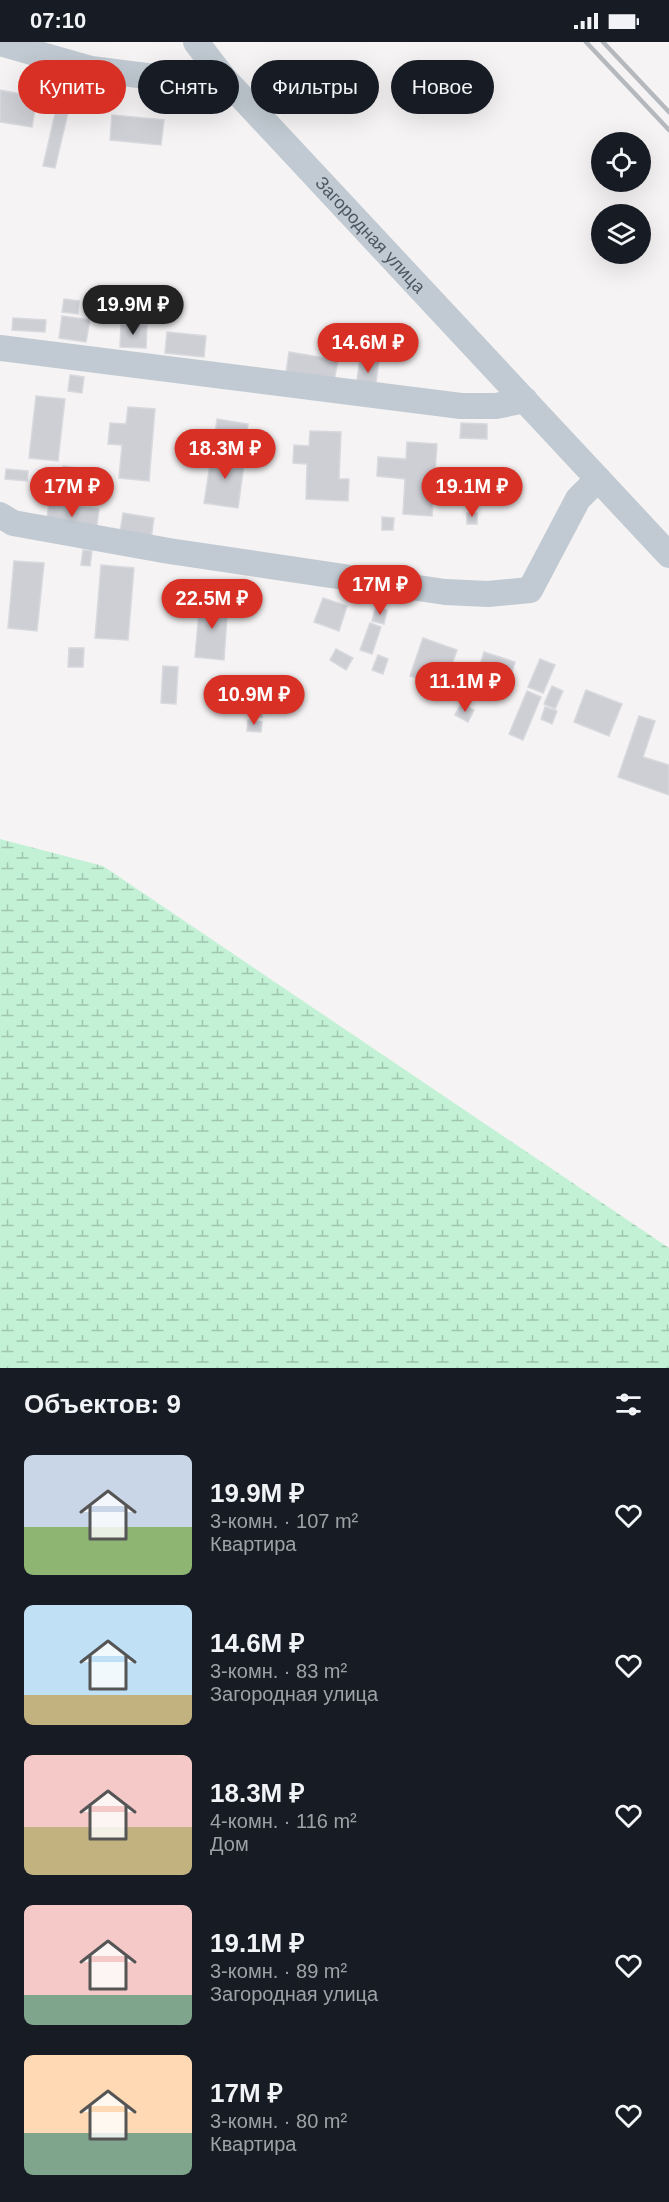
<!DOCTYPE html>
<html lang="ru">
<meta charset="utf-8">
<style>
body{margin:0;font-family:Arial,sans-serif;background:#20242c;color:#f1f3f6;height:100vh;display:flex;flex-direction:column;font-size:22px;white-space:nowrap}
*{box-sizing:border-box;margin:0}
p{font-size:20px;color:#9ea1a6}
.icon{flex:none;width:33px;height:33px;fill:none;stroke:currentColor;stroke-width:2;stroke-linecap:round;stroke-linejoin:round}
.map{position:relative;height:1326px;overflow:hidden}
.details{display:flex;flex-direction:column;background:#171b24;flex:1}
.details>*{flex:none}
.hud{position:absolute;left:18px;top:18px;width:633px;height:54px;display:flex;gap:12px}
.buttons{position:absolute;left:591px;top:90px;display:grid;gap:12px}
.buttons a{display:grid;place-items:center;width:60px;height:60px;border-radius:50%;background:#171b24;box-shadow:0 6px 24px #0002;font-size:30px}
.price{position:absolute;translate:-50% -51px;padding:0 14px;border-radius:21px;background:#d93025;color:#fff;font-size:20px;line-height:39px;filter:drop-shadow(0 2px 3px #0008)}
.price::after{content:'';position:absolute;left:50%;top:36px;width:18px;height:14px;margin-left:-9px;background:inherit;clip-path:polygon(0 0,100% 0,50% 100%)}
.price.current{background:#222;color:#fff}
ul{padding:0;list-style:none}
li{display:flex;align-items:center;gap:18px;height:150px;padding:0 24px}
li span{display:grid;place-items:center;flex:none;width:168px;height:120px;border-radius:9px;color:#555}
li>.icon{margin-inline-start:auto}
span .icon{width:72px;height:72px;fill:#fffc;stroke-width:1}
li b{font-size:26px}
h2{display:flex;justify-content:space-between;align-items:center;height:72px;padding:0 24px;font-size:26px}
.pill{padding:0 21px;border-radius:27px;background:#171b24;box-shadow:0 6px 24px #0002;font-size:21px;line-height:54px}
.pill.current{background:#d93025;color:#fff}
.status{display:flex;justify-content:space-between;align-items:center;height:42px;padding:0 30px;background:#171b24;direction:ltr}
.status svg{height:16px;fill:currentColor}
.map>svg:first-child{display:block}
.wetland{fill:url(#wetland-marsh)}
.building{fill:#cdcfd5;stroke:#d7d9de;stroke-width:1.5}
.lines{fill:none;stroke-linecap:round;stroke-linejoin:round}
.minor{stroke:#c1cad2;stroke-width:26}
.rail{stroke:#b5b8bd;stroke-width:4.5}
.labels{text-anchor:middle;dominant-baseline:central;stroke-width:4.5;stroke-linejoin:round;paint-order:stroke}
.street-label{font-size:18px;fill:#4a5661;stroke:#fff}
</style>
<div class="status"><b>07:10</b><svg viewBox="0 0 49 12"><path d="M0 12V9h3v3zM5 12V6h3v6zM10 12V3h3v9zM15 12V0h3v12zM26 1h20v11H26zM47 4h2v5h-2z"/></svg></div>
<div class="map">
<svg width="669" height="1326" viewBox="0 0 669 1326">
<defs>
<pattern id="wetland-marsh" width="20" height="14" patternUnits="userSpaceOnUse" patternTransform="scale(1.5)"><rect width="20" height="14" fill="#c3f1d5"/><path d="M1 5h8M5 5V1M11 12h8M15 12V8" fill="none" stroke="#a0c6b0"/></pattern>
</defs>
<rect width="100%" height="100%" fill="#f5f3f3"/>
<!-- wetland -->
<polygon class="wetland" points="0,797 103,824 669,1206 669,1326 0,1326"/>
<!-- building -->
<g class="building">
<polygon points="0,48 37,55 32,85 0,80"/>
<polygon points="58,59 70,62 55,126 43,124"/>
<polygon points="112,73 164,78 161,103 110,98"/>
<polygon points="64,257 79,259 78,272 62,270"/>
<polygon points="62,274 90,278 86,300 59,296"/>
<polygon points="13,276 46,278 45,290 12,288"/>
<polygon points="121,282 147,283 146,306 120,305"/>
<rect x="371" y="285" width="17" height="26"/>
<polygon points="167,290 206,294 204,315 165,311"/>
<polygon points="289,310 338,318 334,339 286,331"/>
<polygon points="360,316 379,318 375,347 356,345"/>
<polygon points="70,333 84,335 82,351 68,349"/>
<polygon points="36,354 65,357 58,419 29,416"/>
<polygon points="128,365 155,367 149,439 119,436 122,403 108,402 110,381 126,382"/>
<polygon points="217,377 248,382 244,405 214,401"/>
<polygon points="461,381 487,382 487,397 460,396"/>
<polygon points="310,389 341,390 339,437 349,437 348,459 306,457 307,422 293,421 294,403 309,404"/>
<polygon points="407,400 437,402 432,474 403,472 405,437 377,434 378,415 406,417"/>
<polygon points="212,410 245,415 238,466 204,461"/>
<polygon points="63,424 76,426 74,440 61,438"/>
<polygon points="6,427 28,429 27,439 5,437"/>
<polygon points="49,461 99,467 96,490 46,484"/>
<polygon points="123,471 154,476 151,497 120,491"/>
<rect x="467" y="471" width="10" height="11"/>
<polygon points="382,475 394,476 393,488 382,488"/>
<polygon points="83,508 92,509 90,524 81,523"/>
<polygon points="14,519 44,521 37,589 8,586"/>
<polygon points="101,523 134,526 128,598 95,596"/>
<polygon points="323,556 347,564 339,589 314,580"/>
<polygon points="200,558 228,560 224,618 195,615"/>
<polygon points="376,565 387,568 384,582 372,579"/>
<polygon points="370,581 381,585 372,612 360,608"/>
<polygon points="423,596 457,608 444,645 410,634"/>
<polygon points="69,606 84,606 83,625 68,625"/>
<polygon points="336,607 353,616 346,628 330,618"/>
<polygon points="484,610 515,620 508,643 477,633"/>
<polygon points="378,613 388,617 383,632 372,628"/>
<polygon points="540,617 555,623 543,651 528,645"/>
<polygon points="163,624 178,625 176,662 161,661"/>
<polygon points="552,644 563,649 555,667 544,662"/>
<polygon points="586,648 622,662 609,694 574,680"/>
<polygon points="527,649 541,655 523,698 509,692"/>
<polygon points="252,657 264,659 262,675 250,674"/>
<polygon points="461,662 474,668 468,680 455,673"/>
<polygon points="545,665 557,669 552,682 541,677"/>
<polygon points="639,674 655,679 643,715 669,723 669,753 618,735"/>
<polygon points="248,678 262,680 261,690 247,689"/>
</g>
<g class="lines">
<!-- minor -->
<g class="minor">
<path id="s1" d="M 196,0 L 222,34 L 669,513"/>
<polyline points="0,1 91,27 178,38 222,34"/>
<polyline points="0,306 461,364 496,364 525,358"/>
<polyline points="0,473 13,481 169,509 445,550 488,552 530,548 578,457 598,437"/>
</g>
<!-- rail -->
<g class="rail">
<polyline points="586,0 669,88"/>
<polyline points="603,0 669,70"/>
</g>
</g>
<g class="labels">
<!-- street labels -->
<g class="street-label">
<text stroke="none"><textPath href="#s1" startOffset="260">Загородная улица</textPath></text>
</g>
</g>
</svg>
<div class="buttons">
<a><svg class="icon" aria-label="locate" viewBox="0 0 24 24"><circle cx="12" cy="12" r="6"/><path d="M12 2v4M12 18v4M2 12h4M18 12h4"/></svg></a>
<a><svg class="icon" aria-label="layers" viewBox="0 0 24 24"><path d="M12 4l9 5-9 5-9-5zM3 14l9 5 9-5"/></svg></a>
</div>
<b class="price current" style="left:133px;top:294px">19.9M ₽</b>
<b class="price" style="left:368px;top:332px">14.6M ₽</b>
<b class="price" style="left:225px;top:438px">18.3M ₽</b>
<b class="price" style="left:72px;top:476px">17M ₽</b>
<b class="price" style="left:472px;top:476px">19.1M ₽</b>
<b class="price" style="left:380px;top:574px">17M ₽</b>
<b class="price" style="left:212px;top:588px">22.5M ₽</b>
<b class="price" style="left:465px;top:671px">11.1M ₽</b>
<b class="price" style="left:254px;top:684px">10.9M ₽</b>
<div class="hud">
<a class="pill current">Купить</a>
<a class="pill">Снять</a>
<a class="pill">Фильтры</a>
<a class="pill">Новое</a>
</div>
</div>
<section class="details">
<h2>Объектов: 9<svg class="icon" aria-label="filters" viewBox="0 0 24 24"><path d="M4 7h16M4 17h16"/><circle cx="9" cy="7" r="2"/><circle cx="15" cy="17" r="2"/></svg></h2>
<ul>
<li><span style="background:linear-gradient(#c9d6e8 60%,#8fb573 0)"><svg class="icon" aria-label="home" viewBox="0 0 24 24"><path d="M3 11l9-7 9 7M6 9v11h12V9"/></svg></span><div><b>19.9M ₽</b><p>3-комн. · 107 m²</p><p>Квартира</p></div><svg class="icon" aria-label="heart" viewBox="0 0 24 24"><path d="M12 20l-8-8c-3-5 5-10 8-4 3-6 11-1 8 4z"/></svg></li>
<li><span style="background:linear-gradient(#bfe0f5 75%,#c2b280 0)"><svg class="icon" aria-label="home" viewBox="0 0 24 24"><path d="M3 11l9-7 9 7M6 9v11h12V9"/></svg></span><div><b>14.6M ₽</b><p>3-комн. · 83 m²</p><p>Загородная улица</p></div><svg class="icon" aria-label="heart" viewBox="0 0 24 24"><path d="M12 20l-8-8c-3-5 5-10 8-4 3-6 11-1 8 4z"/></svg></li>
<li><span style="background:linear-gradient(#f6c9c9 60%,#c2b280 0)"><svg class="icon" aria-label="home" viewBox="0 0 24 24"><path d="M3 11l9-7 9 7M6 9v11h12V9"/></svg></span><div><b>18.3M ₽</b><p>4-комн. · 116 m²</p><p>Дом</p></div><svg class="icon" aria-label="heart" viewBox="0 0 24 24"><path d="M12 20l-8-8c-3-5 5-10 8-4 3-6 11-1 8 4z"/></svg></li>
<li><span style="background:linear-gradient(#f6c9c9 75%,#7fa58c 0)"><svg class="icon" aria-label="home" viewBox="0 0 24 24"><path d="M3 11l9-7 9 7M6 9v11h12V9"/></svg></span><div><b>19.1M ₽</b><p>3-комн. · 89 m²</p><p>Загородная улица</p></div><svg class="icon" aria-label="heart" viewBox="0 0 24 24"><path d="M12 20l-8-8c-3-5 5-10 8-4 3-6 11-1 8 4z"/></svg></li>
<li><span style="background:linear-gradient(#ffd9b3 65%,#7fa58c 0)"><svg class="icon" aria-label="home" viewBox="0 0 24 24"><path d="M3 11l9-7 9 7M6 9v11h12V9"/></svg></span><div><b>17M ₽</b><p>3-комн. · 80 m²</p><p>Квартира</p></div><svg class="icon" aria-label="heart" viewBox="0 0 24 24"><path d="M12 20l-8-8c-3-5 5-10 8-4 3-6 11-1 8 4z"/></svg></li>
</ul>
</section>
